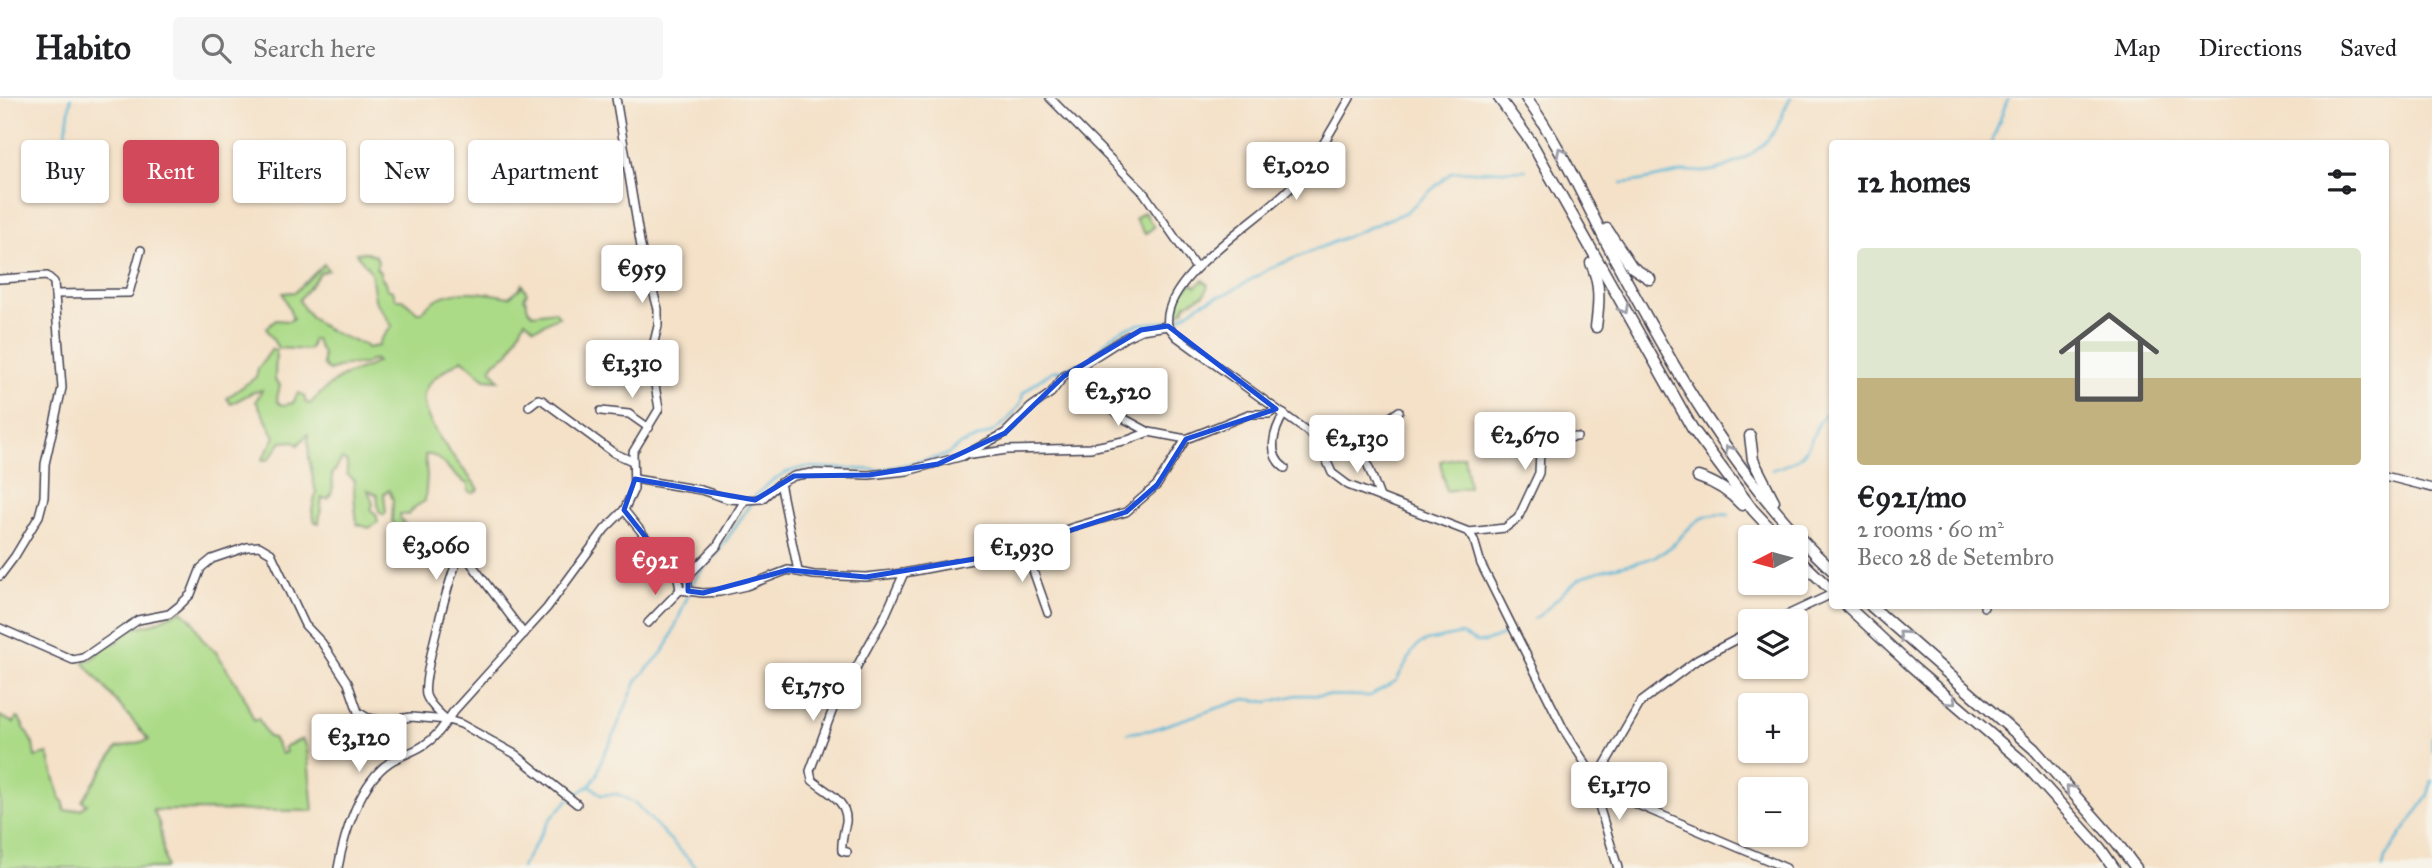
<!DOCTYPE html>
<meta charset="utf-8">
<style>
body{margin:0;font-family:"IM FELL Great Primer",serif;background:#f6f6f6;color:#202124;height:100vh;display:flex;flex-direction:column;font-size:26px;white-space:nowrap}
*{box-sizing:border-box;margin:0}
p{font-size:23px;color:#757577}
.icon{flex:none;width:38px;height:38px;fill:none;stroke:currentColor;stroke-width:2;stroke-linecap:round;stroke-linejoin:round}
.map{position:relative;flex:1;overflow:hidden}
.panel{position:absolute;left:1829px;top:42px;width:560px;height:469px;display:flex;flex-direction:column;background:#fff;border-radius:7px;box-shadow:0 2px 5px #0004}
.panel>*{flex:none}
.guide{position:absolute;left:21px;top:42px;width:665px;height:63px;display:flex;gap:14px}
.needle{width:46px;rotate:264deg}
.controls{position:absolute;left:1738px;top:427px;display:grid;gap:14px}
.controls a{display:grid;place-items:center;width:70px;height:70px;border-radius:7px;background:#fff;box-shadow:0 2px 5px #0004;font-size:35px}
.price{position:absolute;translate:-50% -60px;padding:0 16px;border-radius:7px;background:#fff;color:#222;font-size:23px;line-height:46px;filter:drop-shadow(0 2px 4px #0008)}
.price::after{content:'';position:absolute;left:50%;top:42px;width:21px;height:16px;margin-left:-10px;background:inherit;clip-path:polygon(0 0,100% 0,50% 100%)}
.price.active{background:#d1495b;color:#fff}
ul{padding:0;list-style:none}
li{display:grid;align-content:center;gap:14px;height:371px;padding:0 28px}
li span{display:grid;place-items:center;height:217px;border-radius:7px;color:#555}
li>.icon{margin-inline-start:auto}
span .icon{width:126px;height:126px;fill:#fffc;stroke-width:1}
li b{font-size:30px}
h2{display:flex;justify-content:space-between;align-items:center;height:84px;padding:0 28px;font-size:30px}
.tag{padding:0 24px;border-radius:7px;background:#fff;box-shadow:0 2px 5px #0004;font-size:24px;line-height:63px}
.tag.active{background:#d1495b;color:#fff}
header{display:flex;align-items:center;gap:42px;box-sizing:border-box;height:98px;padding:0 35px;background:#fff;border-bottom:2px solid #e0e0e0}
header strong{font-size:33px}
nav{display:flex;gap:38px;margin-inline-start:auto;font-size:24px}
.search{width:490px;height:63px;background:#f6f6f6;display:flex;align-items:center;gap:18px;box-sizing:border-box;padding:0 24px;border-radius:7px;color:#757577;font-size:26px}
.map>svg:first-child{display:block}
.green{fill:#acdb88;stroke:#677e62;stroke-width:2}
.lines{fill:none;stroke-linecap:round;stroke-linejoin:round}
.stream{stroke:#58b5d6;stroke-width:2.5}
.minor-casing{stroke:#423f50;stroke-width:10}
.highway-casing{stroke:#423f50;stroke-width:13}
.minor{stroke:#fff;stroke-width:7}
.highway{stroke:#fff;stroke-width:10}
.oneway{stroke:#9c9ca7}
.marked{fill:none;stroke:#1d4ed8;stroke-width:5;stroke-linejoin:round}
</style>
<header>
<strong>Habito</strong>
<div class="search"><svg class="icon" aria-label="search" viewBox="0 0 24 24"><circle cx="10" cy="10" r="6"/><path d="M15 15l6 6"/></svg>Search here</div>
<nav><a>Map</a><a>Directions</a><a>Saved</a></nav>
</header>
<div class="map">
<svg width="2432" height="770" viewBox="0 0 2432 770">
<rect width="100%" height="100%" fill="#f7f3e8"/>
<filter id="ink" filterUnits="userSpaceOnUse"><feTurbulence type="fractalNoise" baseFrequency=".0143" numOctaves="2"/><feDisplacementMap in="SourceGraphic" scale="14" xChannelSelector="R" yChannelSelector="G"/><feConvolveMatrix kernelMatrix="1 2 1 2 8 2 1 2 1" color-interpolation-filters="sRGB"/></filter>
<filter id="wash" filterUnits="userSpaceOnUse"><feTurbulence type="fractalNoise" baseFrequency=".00686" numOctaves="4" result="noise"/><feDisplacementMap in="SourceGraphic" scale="28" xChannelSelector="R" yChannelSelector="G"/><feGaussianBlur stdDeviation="1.57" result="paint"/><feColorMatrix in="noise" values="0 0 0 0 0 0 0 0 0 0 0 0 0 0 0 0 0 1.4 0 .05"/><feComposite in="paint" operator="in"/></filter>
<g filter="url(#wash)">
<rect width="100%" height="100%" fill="#f4e1c8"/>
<!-- green -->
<g class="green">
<polygon points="1144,114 1154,129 1145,136 1135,121"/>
<path d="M 367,154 L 376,158 L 378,164 L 376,170 L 380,174 L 380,178 L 385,184 L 387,191 L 393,193 L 396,201 L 403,201 L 417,214 L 422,214 C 441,187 481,193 509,199 L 520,190 L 522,186 L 527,195 L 524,200 L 526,202 L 528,211 L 533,216 L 555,213 L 559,219 C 549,221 544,229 534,230 L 525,222 L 509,255 L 494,265 L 491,271 L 499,282 L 485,281 L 462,261 C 450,270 430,279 425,293 C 415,319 464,371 479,391 L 473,395 L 468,393 L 468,386 C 451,380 442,354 425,357 L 427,378 L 425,403 L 415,409 L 408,417 L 400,416 L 400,420 L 404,425 L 401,429 L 397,430 L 392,424 L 393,402 L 389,392 L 384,396 L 386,415 L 384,417 L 379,414 L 377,397 L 368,392 L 373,406 L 371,412 L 376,416 L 378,424 L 369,430 L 357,426 C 356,414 352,392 355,383 L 347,376 L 347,364 L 342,361 L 332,377 C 333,386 334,394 328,401 L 322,400 L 319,425 L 315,424 L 312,413 L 316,395 L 309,361 L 308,336 L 298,347 L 293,343 L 282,344 L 269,361 L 263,363 L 262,362 L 275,339 L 256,303 L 262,292 L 251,295 L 231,306 L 227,300 L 256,279 L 258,271 L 272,251 L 276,253 L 275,282 L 280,287 C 280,293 272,304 283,307 L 293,305 L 298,295 L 304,297 L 306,305 L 310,306 C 314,301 335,282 340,280 C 352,273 366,271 377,264 L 374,261 L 365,266 L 346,267 L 329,273 L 323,267 L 323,256 L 315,241 L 312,242 L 311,249 L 307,252 L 278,250 L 266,230 L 276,222 L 289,223 L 293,221 L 283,195 L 295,194 L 324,166 L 328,172 L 320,175 L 299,202 C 311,228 338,238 364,246 L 367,250 L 378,248 L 381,241 L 392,228 L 375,202 L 371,174 L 356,155 Z"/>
<polygon points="1203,182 1208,187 1205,196 1186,206 1183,212 1174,218 1182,194 1192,185 1196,188"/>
<polygon points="1464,358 1469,389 1446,393 1440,363"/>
<polygon points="181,512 193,523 202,541 216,554 243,596 254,623 258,620 268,639 273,640 282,656 286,654 284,649 302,641 307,649 313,713 153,712 159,725 166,770 0,770 0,618 14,625 16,620 19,620 33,646 35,659 48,656 60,700 64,705 64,713 81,711 87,706 82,703 117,650 149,642 83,564 92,561 104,549 117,544 127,532 154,525"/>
</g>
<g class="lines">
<!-- stream -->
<g class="stream">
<polyline points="1991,46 2008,0"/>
<polyline points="63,54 71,0"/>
<path d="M 1622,85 C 1645,84 1665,77 1687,73 C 1693,73 1698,74 1704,74 C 1730,71 1758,56 1774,34 C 1781,24 1783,11 1791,0"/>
<polyline points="1095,255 1112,238 1123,231 1139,226 1175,223 1203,204 1228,195 1271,170 1406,114 1452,74 1526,72"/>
<path d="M 1772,372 C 1782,368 1795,365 1802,357 C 1815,343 1814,321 1832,312"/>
<path d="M 1534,521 C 1552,510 1564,489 1583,479 C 1607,467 1639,468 1662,455 C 1688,439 1691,412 1729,417"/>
<polyline points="1128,635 1151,632 1245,601 1268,604 1297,597 1370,598 1396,583 1413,553 1418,547 1426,543 1461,536 1477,544 1485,544 1508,535"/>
<polyline points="2432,640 2432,653"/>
<polyline points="590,687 601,697 618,696 636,706 697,770"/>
<polyline points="521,770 550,721 567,703 590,687 597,677 604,655 611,643 637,582 661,556 668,546 695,480 717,456 757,396 773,382 787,374 806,369 880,372 944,358 960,347 992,334 1007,323 1021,305 1023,295 1042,280 1053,273 1062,272 1078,266"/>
<polyline points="2383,770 2385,760 2427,699 2432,683"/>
</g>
</g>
</g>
<g filter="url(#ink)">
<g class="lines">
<defs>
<g id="minor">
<polyline points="1050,0 1144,95 1196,170"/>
<polyline points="0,181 47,178 54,184 62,290 45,366 44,399 39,418 15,458 0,478"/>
<polyline points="55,196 129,195 141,152"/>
<polyline points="1168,228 1177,239 1308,334 1318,343 1332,375 1348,387 1469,434 1474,442 1481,466 1564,632 1596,682 1612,696 1786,770"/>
<path d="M 1168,228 C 1160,180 1260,122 1290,90 C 1315,64 1332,31 1350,0"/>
<polyline points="1071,274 1123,320 1149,334"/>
<polyline points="529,308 538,301 542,302 614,355 632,363"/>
<polyline points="601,313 629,316 649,330"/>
<path d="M 1284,316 C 1274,332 1266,357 1285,370"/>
<polyline points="1375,330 1382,336 1387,347"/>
<polyline points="1318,343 1345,346 1353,345 1399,313"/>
<polyline points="1353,345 1364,357 1380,399"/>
<polyline points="972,357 1007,352 1090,350 1128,342 1149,334 1186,341 1249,316 1269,316 1276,311"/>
<polyline points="2385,378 2432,390"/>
<polyline points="635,381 701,392 728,401 745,402"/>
<polyline points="780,385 798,473"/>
<polyline points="624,412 678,480 680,492 688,493 688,478 678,480"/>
<polyline points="1469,434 1505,430 1518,420 1539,375 1540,353 1561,340 1577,339"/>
<polyline points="455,442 467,460"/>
<polyline points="1024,447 1048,515"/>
<polyline points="688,478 717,448 745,402 762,401 780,385 794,378 811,375 869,377 907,373 963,358 1005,335 1031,309 1051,295 1064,278 1071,274 1126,239 1141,232 1168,228"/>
<polyline points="688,493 703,495 720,494 746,488 788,472 814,477 866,479 904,475 993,458 1074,429 1126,414 1157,387 1186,341"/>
<polyline points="1984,509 1984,508"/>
<polyline points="1774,523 1832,496"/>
<polyline points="648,525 680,492"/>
<polyline points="0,530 73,562 83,560 138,522 169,516 179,508 191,496 201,470 212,461 247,449 259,448 271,455 305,527 322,545 348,585 358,614 368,620 384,623 411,619 448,622 461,626 515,656 577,706"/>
<path d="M 447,622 C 440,616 429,606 426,597 C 422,581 449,481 457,464 L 461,460 L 467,460 L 524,536"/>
<path d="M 847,754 L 842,753 C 841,743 844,734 846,724 C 848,702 826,694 812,682 L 810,673 L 833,611 L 885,518 L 904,475"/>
<path d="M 338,770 C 344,736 360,684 390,664 C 401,657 414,654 424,647 C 438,638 444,627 453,614 L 547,510 L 605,431 L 624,412 L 634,391 L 633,354 L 659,311 L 652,269 L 653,248 L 658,228 L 658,211 L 641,149 L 616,0"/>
<polyline points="1618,770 1596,698 1596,682 1641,604 1697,562 1750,534"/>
</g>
<g id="highway">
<polyline points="1499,0 1531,44 1692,330 1753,412 1778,439"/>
<path d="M 1526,0 C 1559,45 1581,95 1606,144 C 1668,262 1734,381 1832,472"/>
<polyline points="1607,131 1632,169 1650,181"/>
<path d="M 1591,165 C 1601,186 1599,206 1596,229"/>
<polyline points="1750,338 1753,362 1774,403"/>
<path d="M 1698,379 C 1714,384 1730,394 1742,407"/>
<polyline points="1796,458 1832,493"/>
<polyline points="1847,508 1910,567 2022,663 2100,750 2114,770"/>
<polyline points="1871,508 2034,651 2117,745 2136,770"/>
</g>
</defs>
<!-- minor casing -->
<use href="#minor" class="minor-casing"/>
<!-- highway casing -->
<use href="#highway" class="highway-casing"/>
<!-- minor -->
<use href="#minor" class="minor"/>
<!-- highway -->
<use href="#highway" class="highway"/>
</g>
<!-- one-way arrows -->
<defs><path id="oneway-chevron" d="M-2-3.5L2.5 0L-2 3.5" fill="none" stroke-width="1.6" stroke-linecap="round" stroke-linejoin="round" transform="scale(1.75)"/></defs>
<g class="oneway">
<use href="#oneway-chevron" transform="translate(1561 54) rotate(-117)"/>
<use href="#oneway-chevron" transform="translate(1624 211) rotate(60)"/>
<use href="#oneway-chevron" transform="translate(1729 352) rotate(-126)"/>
<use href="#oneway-chevron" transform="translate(1903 537) rotate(-137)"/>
<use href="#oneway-chevron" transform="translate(1952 603) rotate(41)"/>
<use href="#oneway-chevron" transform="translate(2070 691) rotate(-132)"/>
</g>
</g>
<!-- marked area -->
<path class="marked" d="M 1168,228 L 1276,311 L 1186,341 L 1157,387 L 1126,414 L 993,458 L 866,479 L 788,472 L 703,495 L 688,493 L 688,478 L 678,480 L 624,412 L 635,381 L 755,402 L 794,378 L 869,377 L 938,366 L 1005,335 L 1064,278 L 1141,232 Z"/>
</svg>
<div class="controls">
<a><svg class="needle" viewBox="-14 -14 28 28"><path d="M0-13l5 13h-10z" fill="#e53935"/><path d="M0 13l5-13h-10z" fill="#757577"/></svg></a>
<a><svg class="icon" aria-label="layers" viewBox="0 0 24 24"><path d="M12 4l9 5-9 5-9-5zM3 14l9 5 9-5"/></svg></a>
<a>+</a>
<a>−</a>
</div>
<b class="price" style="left:1296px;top:104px">€1,020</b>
<b class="price" style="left:642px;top:207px">€959</b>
<b class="price" style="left:632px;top:302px">€1,310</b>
<b class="price" style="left:1118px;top:330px">€2,520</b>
<b class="price" style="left:1525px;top:374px">€2,670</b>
<b class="price" style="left:1357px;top:377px">€2,130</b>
<b class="price" style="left:436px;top:484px">€3,060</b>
<b class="price" style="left:1022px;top:486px">€1,930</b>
<b class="price active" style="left:655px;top:499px">€921</b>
<b class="price" style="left:813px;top:625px">€1,750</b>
<b class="price" style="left:359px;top:676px">€3,120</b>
<b class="price" style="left:1619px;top:724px">€1,170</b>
<div class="guide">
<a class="tag">Buy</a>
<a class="tag active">Rent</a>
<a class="tag">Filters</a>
<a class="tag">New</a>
<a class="tag">Apartment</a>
</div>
<section class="panel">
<h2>12 homes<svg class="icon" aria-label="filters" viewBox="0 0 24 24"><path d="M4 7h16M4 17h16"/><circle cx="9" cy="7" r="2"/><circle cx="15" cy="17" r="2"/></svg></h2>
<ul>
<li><span style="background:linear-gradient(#dfe7d0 60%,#c2b280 0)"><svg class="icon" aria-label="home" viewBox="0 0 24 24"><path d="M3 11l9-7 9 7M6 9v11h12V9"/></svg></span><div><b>€921/mo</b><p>2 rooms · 60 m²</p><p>Beco 28 de Setembro</p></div></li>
</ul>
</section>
</div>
